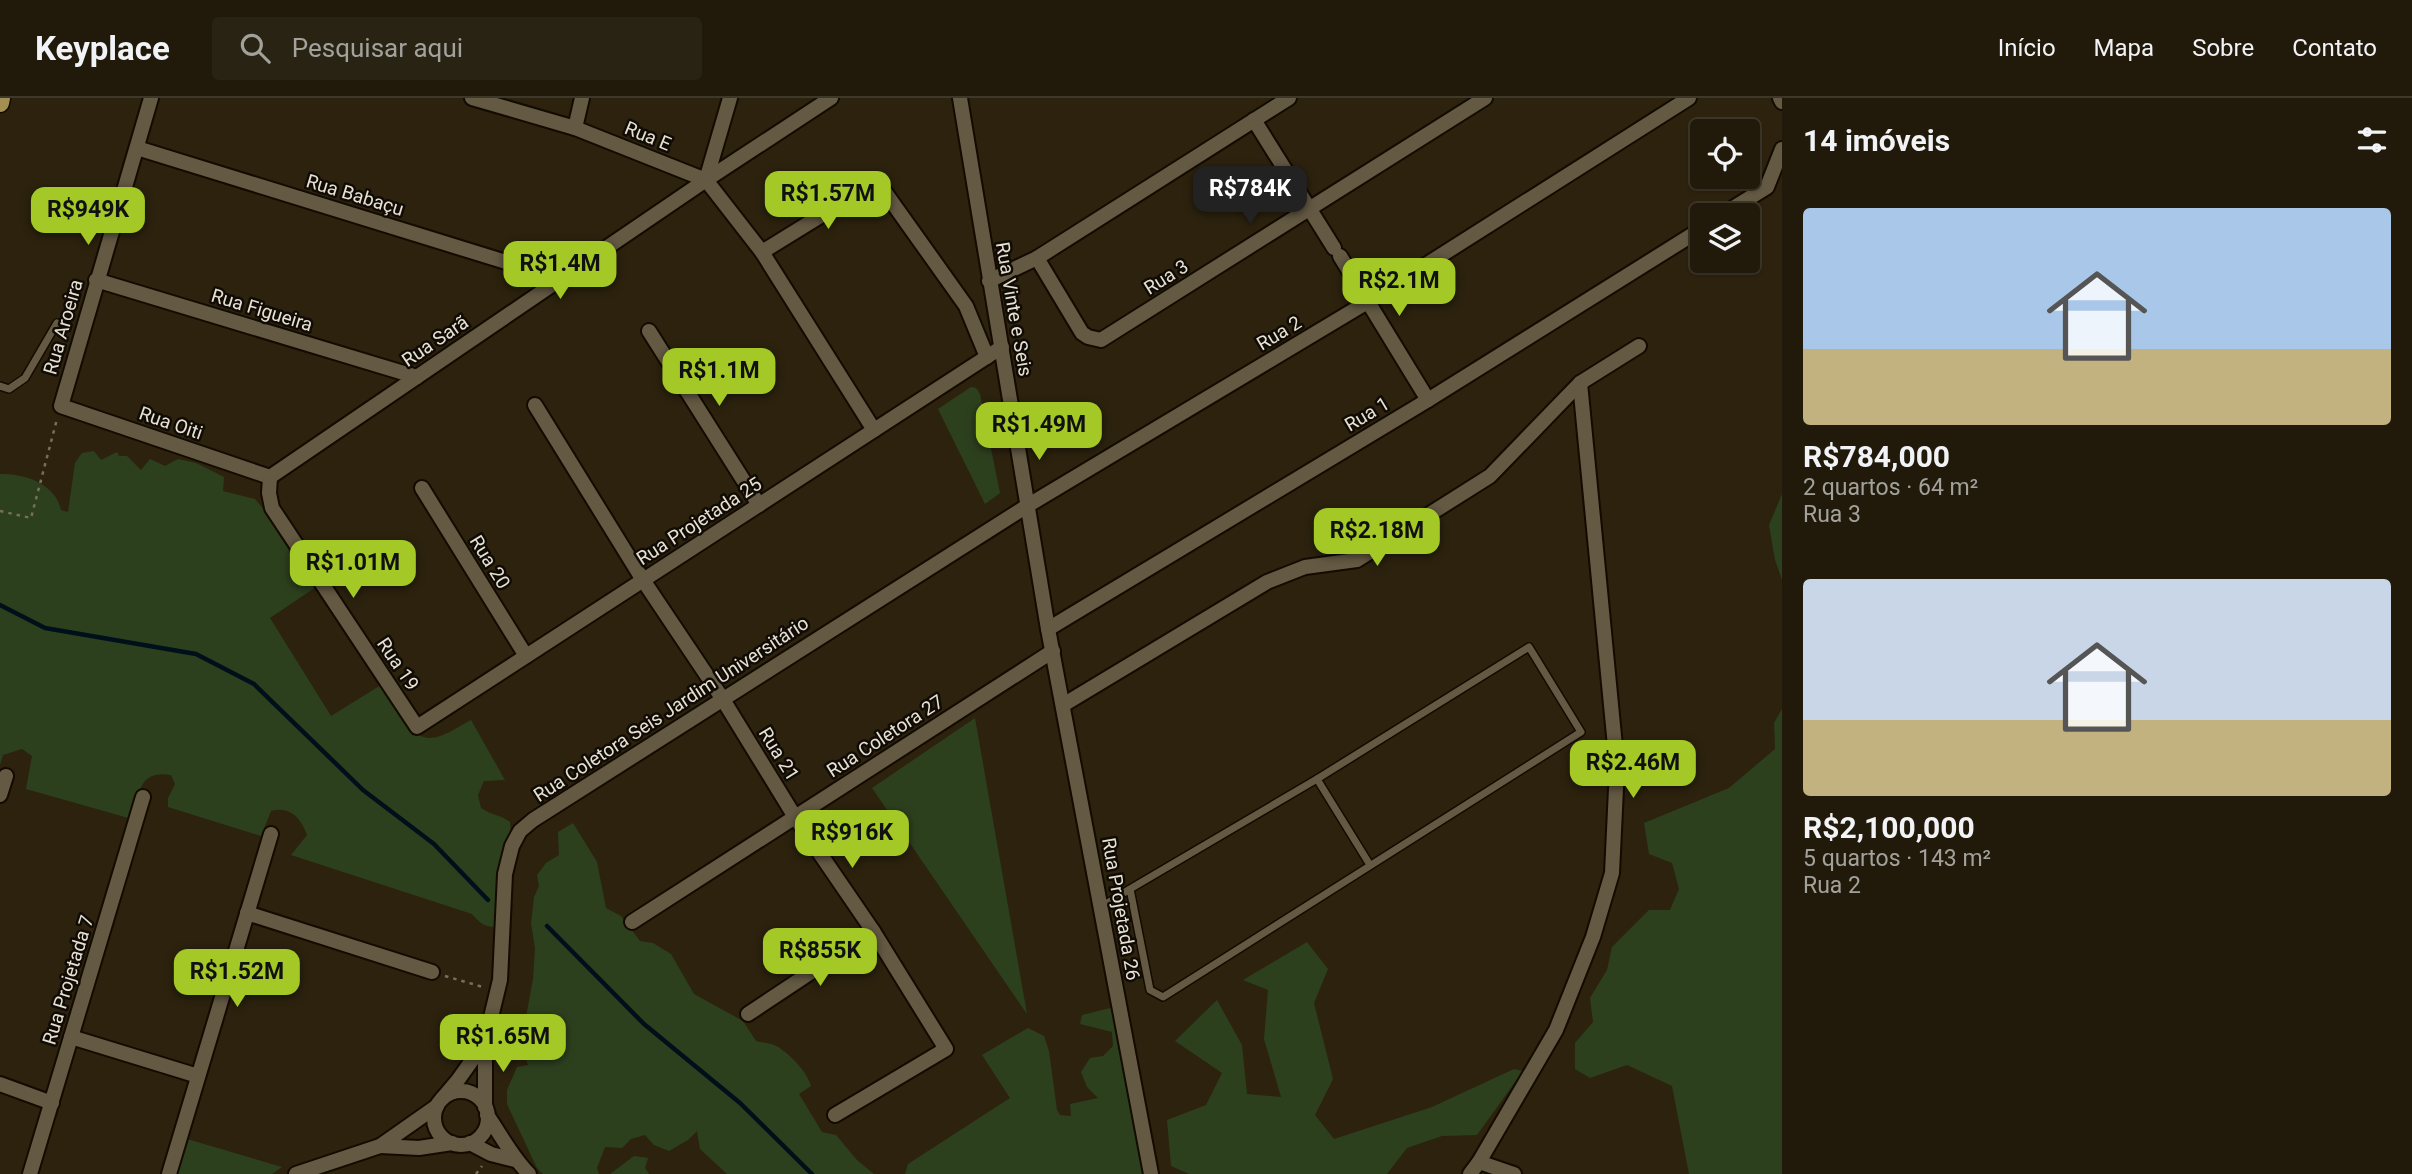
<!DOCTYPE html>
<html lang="pt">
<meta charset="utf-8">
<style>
body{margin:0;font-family:Roboto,sans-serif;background:#292313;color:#f1f3f6;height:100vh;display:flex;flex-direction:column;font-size:26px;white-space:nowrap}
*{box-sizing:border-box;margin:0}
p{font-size:23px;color:#a2a19c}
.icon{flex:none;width:38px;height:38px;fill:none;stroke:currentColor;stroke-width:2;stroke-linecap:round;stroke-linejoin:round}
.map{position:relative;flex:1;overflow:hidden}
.side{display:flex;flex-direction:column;background:#211a0a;width:630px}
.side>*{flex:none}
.fabs{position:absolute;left:1690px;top:21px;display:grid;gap:14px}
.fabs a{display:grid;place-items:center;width:70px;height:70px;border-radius:7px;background:#211a0a;box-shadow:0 2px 5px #0004,0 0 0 2px #3e382b;font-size:35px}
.price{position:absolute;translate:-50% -60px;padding:0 16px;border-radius:14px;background:#a4c825;color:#111;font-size:23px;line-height:46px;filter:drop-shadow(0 2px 4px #0008)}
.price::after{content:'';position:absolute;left:50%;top:42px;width:21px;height:16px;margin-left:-10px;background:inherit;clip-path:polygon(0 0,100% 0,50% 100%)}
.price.on{background:#222;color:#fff}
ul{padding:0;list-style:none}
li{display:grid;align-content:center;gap:14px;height:371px;padding:0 21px}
li span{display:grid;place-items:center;height:217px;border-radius:7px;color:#555}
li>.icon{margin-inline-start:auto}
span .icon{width:126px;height:126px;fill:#fffc;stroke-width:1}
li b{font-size:30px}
h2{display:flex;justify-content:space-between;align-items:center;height:84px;padding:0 21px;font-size:30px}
header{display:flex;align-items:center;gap:42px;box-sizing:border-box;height:98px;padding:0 35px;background:#211a0a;border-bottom:2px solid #3e382b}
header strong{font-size:33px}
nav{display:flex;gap:38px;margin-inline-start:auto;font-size:24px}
.search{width:490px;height:63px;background:#292313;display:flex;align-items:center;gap:18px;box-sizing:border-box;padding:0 24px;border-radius:7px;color:#a2a19c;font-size:26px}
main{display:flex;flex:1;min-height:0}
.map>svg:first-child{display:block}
.green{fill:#2d401e}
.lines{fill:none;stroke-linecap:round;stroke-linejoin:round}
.stream{stroke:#00101b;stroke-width:4.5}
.lane-casing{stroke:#140b00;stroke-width:10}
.street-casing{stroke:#140b00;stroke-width:18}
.primary-casing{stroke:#140b00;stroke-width:21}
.path{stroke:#776e5d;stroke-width:2.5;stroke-dasharray:3.5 5;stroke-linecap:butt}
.lane{stroke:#645943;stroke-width:7}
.street{stroke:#645943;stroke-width:14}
.primary{stroke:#a38e54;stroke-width:18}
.labels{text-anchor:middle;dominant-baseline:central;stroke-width:5;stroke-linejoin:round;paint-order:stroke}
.street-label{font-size:19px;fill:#e7e0d4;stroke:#100c05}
</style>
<header>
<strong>Keyplace</strong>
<div class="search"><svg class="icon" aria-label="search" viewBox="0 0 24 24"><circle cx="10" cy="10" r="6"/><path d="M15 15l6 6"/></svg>Pesquisar aqui</div>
<nav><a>Início</a><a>Mapa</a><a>Sobre</a><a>Contato</a></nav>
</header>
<main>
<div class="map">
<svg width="1782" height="1076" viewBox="0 0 1782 1076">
<rect width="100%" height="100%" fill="#2c220e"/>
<!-- green -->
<g class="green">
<polygon points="971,289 976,290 980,296 1000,395 985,406 938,311"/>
<path d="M 94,353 L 101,362 L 117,354 L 119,358 L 127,358 L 141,372 L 150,361 L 165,368 L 178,361 L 196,365 L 224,379 L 223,393 L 255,401 L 276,426 L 316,489 L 270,520 L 331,618 L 381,587 L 416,635 C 433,649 455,630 471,622 L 505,682 L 484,683 L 478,697 L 481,710 C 491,717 501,717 510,724 L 511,736 L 496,829 C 484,829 480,825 472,816 L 291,757 L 307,737 C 301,720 290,708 271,713 L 261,738 L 168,709 L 168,700 L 175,686 L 171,677 C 138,672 140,695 132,721 L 26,691 L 32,658 L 22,651 L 3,657 L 0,667 L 0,376 C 24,375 56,386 61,412 L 68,414 L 75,365 L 82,355 Z"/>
<polygon points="1782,396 1782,482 1775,462 1769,427"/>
<polygon points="1782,611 1782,1076 1689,1076 1672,988 1627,967 1590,980 1575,971 1575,945 1593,924 1590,900 1607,872 1612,849 1649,812 1670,812 1679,791 1672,765 1649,756 1644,725 1729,690 1775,651 1774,625"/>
<polygon points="975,620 1027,916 872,690"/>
<path d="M 573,725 L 597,764 L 606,810 L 621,818 L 640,843 L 653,845 L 671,856 L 694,896 L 743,923 L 756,943 C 763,945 773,945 778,949 C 791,957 807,974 811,988 L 799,996 L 822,1034 L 836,1037 L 857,1062 L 874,1076 L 727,1076 L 700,1051 L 697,1033 L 688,1042 L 669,1053 L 654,1047 L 645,1037 L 631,1041 L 622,1050 L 605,1049 L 597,1070 L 599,1076 L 543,1076 L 537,1070 L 507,1006 L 507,992 L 517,969 L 528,967 L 521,946 L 533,881 L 535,850 L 531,825 L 534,799 L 539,788 L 537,777 L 546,765 L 559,757 L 558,734 Z"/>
<polygon points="1307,844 1328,871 1314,905 1333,981 1315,1017 1334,1041 1432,1009 1514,971 1523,973 1477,1037 1442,1038 1407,1050 1387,1076 1189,1076 1171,1068 1167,1022 1206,1007 1222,975 1175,943 1217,902 1242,947 1247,996 1281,999 1264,941 1268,892 1243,882"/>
<polygon points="1110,910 1118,913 1149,1076 905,1076 908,1066 1010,1000 982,957 1028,930 1044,938 1049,953 1057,1012 1060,1017 1071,1018 1070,1006 1098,1000 1087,989 1081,974 1090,960 1103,958 1113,948 1112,934 1080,926 1082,917"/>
<polygon points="187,1041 282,1069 272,1076 176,1076"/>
<polygon points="634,1058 648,1060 645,1070 649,1076 610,1076"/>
</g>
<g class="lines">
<!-- stream -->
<g class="stream">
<polyline points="0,507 45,530 196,556 254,586 363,692 434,746 488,802"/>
<polyline points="547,828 644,926 740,1005 812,1076"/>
</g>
<defs>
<g id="lane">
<polyline points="0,288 9,291 25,280 57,225"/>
<polyline points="1317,681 1370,767"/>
<polyline points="1101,809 1130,791 1317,681 1529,549 1581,634 1163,899 1150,892 1130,791"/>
</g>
<g id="street">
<polyline points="151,0 61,308 270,379"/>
<polyline points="472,0 575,30 706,82"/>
<polyline points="960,0 1048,531 1151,1076"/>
<polyline points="1780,0 1782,4"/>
<polyline points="1254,22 1334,150"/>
<polyline points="575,30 582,0"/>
<polyline points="137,50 561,181"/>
<polyline points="706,82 762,154 874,332"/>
<polyline points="706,82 730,0"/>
<polyline points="1722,117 1767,89 1782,51"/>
<polyline points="762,154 877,83 966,208 987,259"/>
<polyline points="1340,158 1428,302"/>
<polyline points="1037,160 1082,235 1088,239 1101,242 1485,0"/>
<polyline points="96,182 417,279"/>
<polyline points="989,183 1037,160 1289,0"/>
<polyline points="649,233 759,407"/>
<polyline points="535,307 643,482 722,600 795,719 873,833 946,951 835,1017"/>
<polyline points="270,379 269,395 272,410 417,629 1002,249"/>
<polyline points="270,379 706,82 831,0"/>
<polyline points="422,390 526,558"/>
<polyline points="1048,531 1428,302 1703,130"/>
<polyline points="1063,607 1267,484 1305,469 1357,462 1490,378 1580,285 1639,248"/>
<polyline points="0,697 6,678"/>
<polyline points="247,815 432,874"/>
<polyline points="632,824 1053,553"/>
<polyline points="748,916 873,833"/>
<polyline points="71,939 198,978"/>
<polyline points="485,944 485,1009"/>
<polyline points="0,986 52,1005"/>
<circle cx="461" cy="1020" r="27"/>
<polyline points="442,1001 458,982 485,944 500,882 505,776 512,748 520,733 533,722 1027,408 1369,203 1689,0"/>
<path d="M 487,1017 C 501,1037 512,1059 529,1076"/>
<polyline points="470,1045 491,1056 515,1062"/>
<polyline points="380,1048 419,1050 452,1045"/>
<polyline points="1479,1064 1514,1076"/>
<polyline points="30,1076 143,699"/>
<polyline points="169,1076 271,736"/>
<polyline points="296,1076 380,1048 437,1008"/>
<polyline points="1470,1076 1479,1064 1556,932 1593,839 1612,775 1617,669 1580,285"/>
</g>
<polyline id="primary" points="0,5 1,0"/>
</defs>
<!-- lane casing -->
<use href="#lane" class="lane-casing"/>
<!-- street casing -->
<use href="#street" class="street-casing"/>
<!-- primary casing -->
<use href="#primary" class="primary-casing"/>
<!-- path -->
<g class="path">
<polyline points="0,413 31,420 57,321"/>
<polyline points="445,878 483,889"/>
<polyline points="476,1076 482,1068"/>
</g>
<!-- lane -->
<use href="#lane" class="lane"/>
<!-- street -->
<use href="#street" class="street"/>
<!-- primary -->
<use href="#primary" class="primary"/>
</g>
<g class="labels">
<!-- street labels -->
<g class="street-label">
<text transform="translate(648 38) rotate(22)">Rua E</text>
<text transform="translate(355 97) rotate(17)">Rua Babaçu</text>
<text transform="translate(1166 179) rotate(-32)">Rua 3</text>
<text transform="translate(1014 211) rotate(80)">Rua Vinte e Seis</text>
<text transform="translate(262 212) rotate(17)">Rua Figueira</text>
<text transform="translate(63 229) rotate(-74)">Rua Aroeira</text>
<text transform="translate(1279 235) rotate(-31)">Rua 2</text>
<text transform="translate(435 243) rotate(-34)">Rua Sarã</text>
<text transform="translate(1367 316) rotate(-31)">Rua 1</text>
<text transform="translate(171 325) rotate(19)">Rua Oiti</text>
<text transform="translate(699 423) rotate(-33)">Rua Projetada 25</text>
<text transform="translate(490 464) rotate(58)">Rua 20</text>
<text transform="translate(398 566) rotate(56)">Rua 19</text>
<text transform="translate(671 611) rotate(-33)">Rua Coletora Seis Jardim Universitário</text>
<text transform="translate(885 638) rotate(-33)">Rua Coletora 27</text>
<text transform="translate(779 656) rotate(58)">Rua 21</text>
<text transform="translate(1121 811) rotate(80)">Rua Projetada 26</text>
<text transform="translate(68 882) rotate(-73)">Rua Projetada 7</text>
</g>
</g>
</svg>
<div class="fabs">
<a><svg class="icon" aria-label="locate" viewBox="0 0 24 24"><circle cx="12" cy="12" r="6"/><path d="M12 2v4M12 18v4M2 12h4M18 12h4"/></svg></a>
<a><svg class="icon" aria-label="layers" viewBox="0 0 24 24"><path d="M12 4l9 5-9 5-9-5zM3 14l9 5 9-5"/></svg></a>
</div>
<b class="price on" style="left:1250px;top:128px">R$784K</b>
<b class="price" style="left:828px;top:133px">R$1.57M</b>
<b class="price" style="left:88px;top:149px">R$949K</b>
<b class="price" style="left:560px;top:203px">R$1.4M</b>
<b class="price" style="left:1399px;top:220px">R$2.1M</b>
<b class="price" style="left:719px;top:310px">R$1.1M</b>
<b class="price" style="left:1039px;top:364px">R$1.49M</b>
<b class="price" style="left:1377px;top:470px">R$2.18M</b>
<b class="price" style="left:353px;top:502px">R$1.01M</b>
<b class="price" style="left:1633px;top:702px">R$2.46M</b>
<b class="price" style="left:852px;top:772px">R$916K</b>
<b class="price" style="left:820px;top:890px">R$855K</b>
<b class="price" style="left:237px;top:911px">R$1.52M</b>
<b class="price" style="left:503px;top:976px">R$1.65M</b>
</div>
<section class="side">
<h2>14 imóveis<svg class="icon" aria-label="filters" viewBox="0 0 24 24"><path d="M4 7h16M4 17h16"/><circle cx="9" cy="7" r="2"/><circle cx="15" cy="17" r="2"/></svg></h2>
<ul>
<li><span style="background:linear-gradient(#a9c7e8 65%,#c2b280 0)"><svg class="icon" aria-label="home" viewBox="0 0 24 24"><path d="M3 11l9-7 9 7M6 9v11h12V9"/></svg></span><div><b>R$784,000</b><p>2 quartos · 64 m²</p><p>Rua 3</p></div></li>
<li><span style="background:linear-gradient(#c9d6e8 65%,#c2b280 0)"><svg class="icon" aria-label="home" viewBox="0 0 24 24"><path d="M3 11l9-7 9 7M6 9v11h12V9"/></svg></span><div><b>R$2,100,000</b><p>5 quartos · 143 m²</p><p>Rua 2</p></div></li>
</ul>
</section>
</main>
